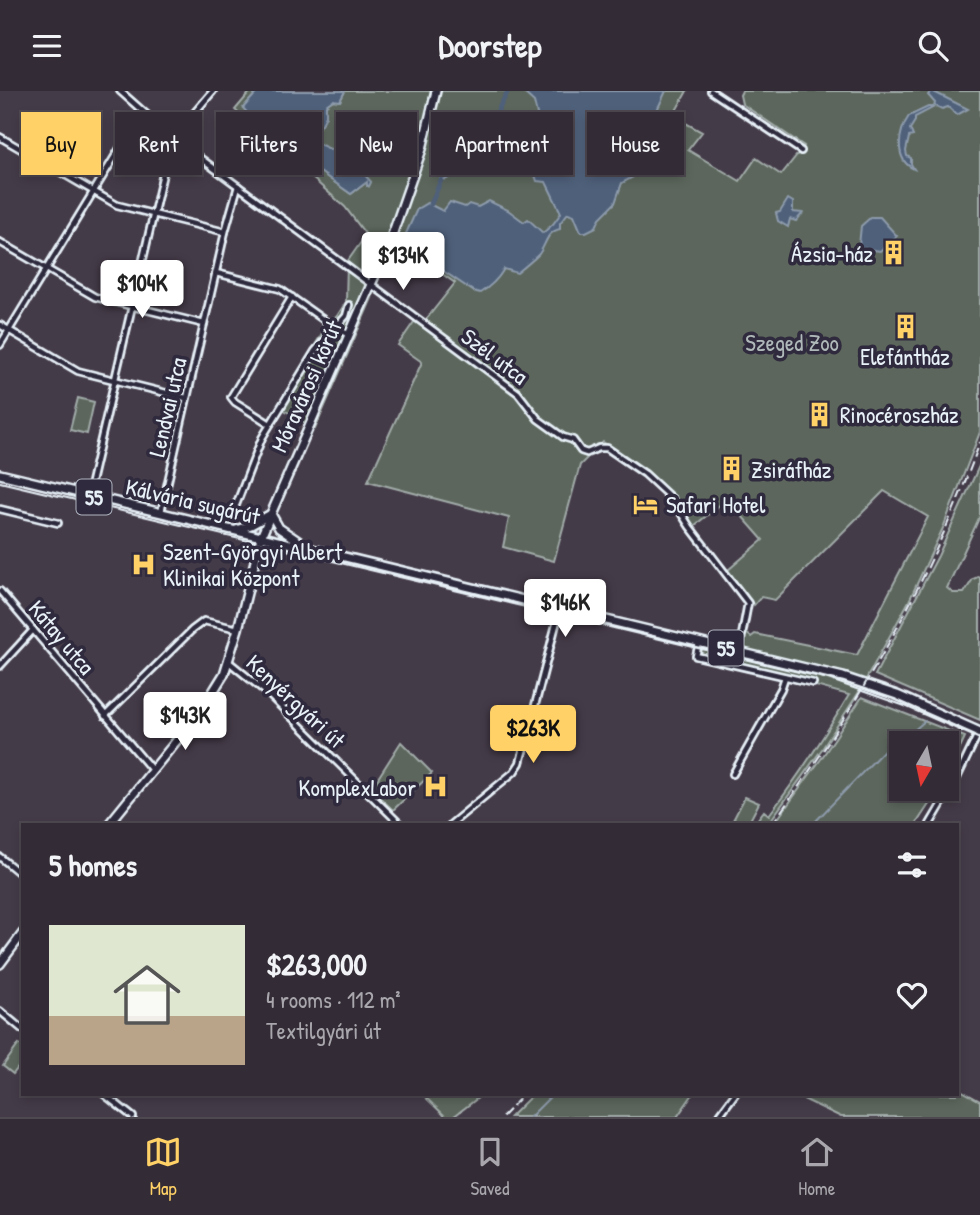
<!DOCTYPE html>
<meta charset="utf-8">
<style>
body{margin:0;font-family:"Patrick Hand",sans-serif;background:#3e3842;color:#f1f3f6;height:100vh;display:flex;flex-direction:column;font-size:26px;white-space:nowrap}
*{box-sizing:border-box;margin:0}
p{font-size:23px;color:#a9a7ad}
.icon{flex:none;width:38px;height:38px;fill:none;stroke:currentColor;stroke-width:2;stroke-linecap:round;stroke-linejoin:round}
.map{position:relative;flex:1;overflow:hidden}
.sheet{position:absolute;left:21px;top:732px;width:938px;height:273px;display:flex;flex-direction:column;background:#332c36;border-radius:0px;box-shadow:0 4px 10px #0003,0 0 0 2px #4e4851}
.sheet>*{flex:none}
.guide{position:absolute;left:21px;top:21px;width:938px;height:63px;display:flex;gap:14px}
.needle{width:46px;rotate:189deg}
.fabs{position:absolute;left:889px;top:640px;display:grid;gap:14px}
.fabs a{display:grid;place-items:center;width:70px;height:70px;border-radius:0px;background:#332c36;box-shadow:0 4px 10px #0003,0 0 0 2px #4e4851;font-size:35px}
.price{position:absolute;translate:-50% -60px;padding:0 16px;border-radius:7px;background:#fff;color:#222;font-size:23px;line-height:46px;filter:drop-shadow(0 2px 4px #0008)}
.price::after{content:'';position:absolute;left:50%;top:42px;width:21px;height:16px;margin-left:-10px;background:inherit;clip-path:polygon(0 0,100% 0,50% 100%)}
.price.on{background:#ffd166;color:#111}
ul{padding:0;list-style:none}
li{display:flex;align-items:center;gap:21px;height:175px;padding:0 28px}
li span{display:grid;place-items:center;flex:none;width:196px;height:140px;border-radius:0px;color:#555}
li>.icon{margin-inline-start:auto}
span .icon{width:84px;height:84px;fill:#fffc;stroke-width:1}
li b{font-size:30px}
h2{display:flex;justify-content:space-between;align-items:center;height:84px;padding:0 28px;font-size:30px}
.tag{padding:0 24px;border-radius:0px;background:#332c36;box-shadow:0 4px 10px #0003,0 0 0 2px #4e4851;font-size:24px;line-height:63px}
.tag.on{background:#ffd166;color:#111}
header{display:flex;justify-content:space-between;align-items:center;height:91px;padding:0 28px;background:#332c36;font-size:32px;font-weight:700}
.tabs{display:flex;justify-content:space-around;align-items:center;height:98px;border-top:2px solid #4e4851;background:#332c36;font-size:19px;color:#a9a7ad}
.tabs a{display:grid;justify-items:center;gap:4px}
.tabs .on{color:#ffd166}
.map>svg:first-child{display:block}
.green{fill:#5c665b;stroke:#a2acaa;stroke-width:2;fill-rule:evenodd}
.water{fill:#50617a;stroke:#8d9bac;stroke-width:2}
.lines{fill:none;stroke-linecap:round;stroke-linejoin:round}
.stream{stroke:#8d9bac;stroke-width:2}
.canal{stroke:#50617a;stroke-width:5}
.minor-casing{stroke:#e8f1f8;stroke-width:10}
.secondary-casing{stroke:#e8f1f8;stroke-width:12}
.primary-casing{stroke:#e8f1f8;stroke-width:12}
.minor{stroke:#2f2a3d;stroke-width:4.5}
.secondary{stroke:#2f2a3d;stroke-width:7}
.primary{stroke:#2f2a3d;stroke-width:7}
.tram{stroke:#e8f1f8;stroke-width:2}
.rail{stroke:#e8f1f8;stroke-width:2;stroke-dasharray:10 5;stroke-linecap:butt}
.labels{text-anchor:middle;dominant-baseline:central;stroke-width:7;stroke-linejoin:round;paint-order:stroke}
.shield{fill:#2f2a3d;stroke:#b0b5c0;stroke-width:2}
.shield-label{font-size:21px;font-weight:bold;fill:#e8f1f8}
.poi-label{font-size:23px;fill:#e8f1f8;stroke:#2f2a3d;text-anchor:start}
.park-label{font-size:23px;fill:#b0b9b9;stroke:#2f2a3d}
.street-label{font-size:23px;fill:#e8f1f8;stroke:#2f2a3d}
</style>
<header><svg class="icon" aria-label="menu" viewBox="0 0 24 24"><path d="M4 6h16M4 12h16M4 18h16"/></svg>Doorstep<svg class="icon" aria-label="search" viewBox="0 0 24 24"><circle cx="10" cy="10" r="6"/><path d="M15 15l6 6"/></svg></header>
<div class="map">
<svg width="980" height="1026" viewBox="0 0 980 1026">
<rect width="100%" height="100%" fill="#443b48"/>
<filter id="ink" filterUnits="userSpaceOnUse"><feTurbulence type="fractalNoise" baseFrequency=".0143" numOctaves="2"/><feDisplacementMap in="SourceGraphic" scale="14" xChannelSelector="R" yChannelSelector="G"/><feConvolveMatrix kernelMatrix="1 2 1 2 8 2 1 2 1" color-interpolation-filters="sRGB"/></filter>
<g filter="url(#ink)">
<!-- green -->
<g class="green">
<path d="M 251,0 L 258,0 L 243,17 L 300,55 L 322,33 L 326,14 L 333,9 L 340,10 L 345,0 L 687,0 L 673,25 L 702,41 L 688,59 L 740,90 L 756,67 L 781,84 L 804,55 L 742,13 L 740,4 L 742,0 L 980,0 L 980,341 L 943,437 L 909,510 L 859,601 L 822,658 L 768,733 L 754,733 L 764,720 L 769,724 C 799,685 824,646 849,604 L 701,564 L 702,557 L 740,565 L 745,541 L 751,546 L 755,543 L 857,564 L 928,426 L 884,400 L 775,509 L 761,506 L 754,514 L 727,480 L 763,449 L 727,408 L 694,435 C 666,395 643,378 603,351 L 580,374 L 554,470 L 503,456 L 509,427 L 368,390 L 422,271 L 398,254 L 414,231 L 424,231 L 455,192 L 426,172 C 412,178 404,166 395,158 L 377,189 L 372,207 L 315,338 L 278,315 L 324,239 L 337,225 L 346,211 L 347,171 L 366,144 L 345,116 L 235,19 ZM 317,53 L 343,64 L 345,72 L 363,82 L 371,91 L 369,95 L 367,91 L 351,103 L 320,81 L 308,80 Z"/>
<polygon points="78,307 94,311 87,343 70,339"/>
<polygon points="980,373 980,425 947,497 953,502 964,502 973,488 980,485 980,629 875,584 938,465"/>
<polygon points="862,606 965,646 947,685 947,653 901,653 901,698 939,698 916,733 774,733 821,668"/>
<polygon points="401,651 432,682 393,719 371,698"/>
<polygon points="745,706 759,712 748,733 731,733"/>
<polygon points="19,953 23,956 23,970 13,983 3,975"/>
<polygon points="957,997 980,1010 980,1026 841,1026 793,1003 826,1003 831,1007 835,1003 957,1003"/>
<polygon points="422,1003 483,1003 453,1026 446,1026"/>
<polygon points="533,1003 693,1003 677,1026 510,1026"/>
</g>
<!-- water -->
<g class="water">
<polygon points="258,0 345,0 340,10 333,9 326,14 326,25 322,33 300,55 288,57 268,41 268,35 258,34 243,17"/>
<path d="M 522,0 L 666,0 L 658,17 L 649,24 L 664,34 L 664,39 L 660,41 C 661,52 654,56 645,61 L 640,77 L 633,86 L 622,92 L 615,112 L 600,127 L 596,136 L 586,141 L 581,141 L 574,124 L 568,122 L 560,132 L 560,138 C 546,141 547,152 539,163 C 536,166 522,178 517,182 L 504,178 C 498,188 490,196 480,202 L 473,200 L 427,169 L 418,172 L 409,170 L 400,156 L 417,118 L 427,112 L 443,120 L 450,111 L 465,116 L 469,113 L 478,116 L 489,110 L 508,119 L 524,131 L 528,128 L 543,142 L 553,133 L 561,122 L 546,91 L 537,90 L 530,69 L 532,63 L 551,49 L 539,31 L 534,11 Z"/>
<path d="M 932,0 L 968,18 L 957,24 L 948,16 L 942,18 L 936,15 L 915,26 L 915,30 L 910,38 L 913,45 L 909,46 L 906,60 L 907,65 L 911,67 L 911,73 L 914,78 C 894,69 898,41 909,25 L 928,16 L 934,16 L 935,12 L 928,4 Z"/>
<path d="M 486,22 C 495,27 499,31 495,41 L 453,83 L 447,88 L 441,89 L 437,78 L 478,28 Z"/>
<polygon points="317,52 343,64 345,72 363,82 371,91 369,95 367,95 367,91 351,103 320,81 308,81 310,78 299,70"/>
<polygon points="788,108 793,111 793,121 803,122 796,130 790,128 788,136 778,130 776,122 780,121"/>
<polygon points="871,126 880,126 897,145 880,160 861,157 859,154 861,135"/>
</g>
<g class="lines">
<!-- stream -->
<g class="stream">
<polyline points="813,733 888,655 900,651 925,630"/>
<polyline points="530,1026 553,1003"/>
</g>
<!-- canal -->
<g class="canal">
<polyline points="494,27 508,0"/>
<polyline points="431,113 441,89"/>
</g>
<defs>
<g id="minor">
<polyline points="120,0 173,47 518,302 538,328 563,346 573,349 581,360 587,362 599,357 607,357 645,383 672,408 690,436 748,512 739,560"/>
<polyline points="711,0 801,60"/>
<polyline points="0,46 117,114 225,141"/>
<polyline points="0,151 95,206 204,233"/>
<polyline points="216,182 280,198 328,232 349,244"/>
<polyline points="0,234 78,280 186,307"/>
<polyline points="0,254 142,21"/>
<polyline points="270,333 235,311 231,306 292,206"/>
<polyline points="88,404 168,61 173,47 213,0"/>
<polyline points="236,414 262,347 315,260 346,225 349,214"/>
<polyline points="0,418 58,432"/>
<polyline points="161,421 225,141 238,95"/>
<polyline points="0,500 152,679"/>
<polyline points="699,552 696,565 813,592"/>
<polyline points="229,571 266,601 400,733"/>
<polyline points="0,575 33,539"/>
<polyline points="105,625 192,539 204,530 238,538"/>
<polyline points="733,683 781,598 785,586"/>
<polyline points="451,733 514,681 520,672 560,518"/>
<polyline points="930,733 957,687 979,641"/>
<polyline points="0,766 23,785"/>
<polyline points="0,920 23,939"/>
<polyline points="104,1003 133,1026"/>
<polyline points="718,1026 735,1003"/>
</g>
<g id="secondary">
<polyline points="109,733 203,617 224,583 238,538 261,446 390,150 422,58 436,0"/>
<polyline points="0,873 23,842"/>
</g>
<g id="primary">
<polyline points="0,383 843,586 897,604 980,641"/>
<polyline points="236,439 251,434 271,423 279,437 301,452"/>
</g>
</defs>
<!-- minor casing -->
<use href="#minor" class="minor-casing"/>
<!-- secondary casing -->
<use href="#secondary" class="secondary-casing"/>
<!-- primary casing -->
<use href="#primary" class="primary-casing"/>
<!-- minor -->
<use href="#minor" class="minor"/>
<!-- secondary -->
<use href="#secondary" class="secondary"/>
<!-- primary -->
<use href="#primary" class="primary"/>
<!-- tram -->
<polyline class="tram" points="0,391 828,588 905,615 980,648"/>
<!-- rail -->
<g class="rail">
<path d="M 772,733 C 860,612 929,493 980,351"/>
<polyline points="502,1026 524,1003"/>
</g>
</g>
</g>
<!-- icons -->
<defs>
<symbol id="building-bare" viewBox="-9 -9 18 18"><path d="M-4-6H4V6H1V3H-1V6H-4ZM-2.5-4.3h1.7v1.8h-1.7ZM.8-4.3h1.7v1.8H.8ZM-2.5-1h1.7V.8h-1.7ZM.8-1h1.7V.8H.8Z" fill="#ffd166" stroke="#2f2a3d" stroke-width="2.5" paint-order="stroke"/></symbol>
<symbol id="hotel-bare" viewBox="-9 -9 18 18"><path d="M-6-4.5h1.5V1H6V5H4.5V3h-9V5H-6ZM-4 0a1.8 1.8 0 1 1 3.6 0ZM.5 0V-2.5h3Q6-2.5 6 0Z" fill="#ffd166" stroke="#2f2a3d" stroke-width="2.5" paint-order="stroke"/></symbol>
<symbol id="hospital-bare" viewBox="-9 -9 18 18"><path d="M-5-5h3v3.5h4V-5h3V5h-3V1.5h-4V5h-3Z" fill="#ffd166" stroke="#2f2a3d" stroke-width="2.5" paint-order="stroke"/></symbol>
</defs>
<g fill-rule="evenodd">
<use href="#building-bare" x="876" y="144" width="35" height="35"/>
<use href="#building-bare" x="888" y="218" width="35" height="35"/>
<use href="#building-bare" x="802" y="306" width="35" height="35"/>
<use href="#building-bare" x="714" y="360" width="35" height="35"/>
<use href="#hotel-bare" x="628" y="396" width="35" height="35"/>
<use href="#hospital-bare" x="126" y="456" width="35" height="35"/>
<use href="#hospital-bare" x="418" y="678" width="35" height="35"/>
</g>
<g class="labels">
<!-- shield labels -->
<g class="shield">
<rect x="76.5" y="388.5" width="35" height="35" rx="5"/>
<rect x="708.5" y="539.5" width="35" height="35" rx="5"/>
</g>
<g class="shield-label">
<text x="94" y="406">55</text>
<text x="726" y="557">55</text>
</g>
<!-- poi labels -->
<g class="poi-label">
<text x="873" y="162" text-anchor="end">Ázsia-ház</text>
<text x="905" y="265" text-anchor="middle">Elefántház</text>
<text x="840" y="323">Rinocéroszház</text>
<text x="751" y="378">Zsiráfház</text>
<text x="666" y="413">Safari Hotel</text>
<text x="163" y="460">Szent-Györgyi Albert<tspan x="163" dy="26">Klinikai Központ</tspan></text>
<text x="416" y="696" text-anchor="end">KomplexLabor</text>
</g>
<!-- park labels -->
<g class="park-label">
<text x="792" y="251">Szeged Zoo</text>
</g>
<!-- street labels -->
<g class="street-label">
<text transform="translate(495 265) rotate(37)">Szél utca</text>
<text transform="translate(306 295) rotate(-66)">Móravárosi körút</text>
<text transform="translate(167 316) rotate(-77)">Lendvai utca</text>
<text transform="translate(193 410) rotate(13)">Kálvária sugárút</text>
<text transform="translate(62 546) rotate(50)">Kátay utca</text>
<text transform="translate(296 610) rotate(43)">Kenyérgyári út</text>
</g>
</g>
</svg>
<div class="fabs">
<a><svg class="needle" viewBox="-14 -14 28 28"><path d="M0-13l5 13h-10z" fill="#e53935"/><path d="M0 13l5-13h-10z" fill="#a9a7ad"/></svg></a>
</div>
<b class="price" style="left:403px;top:201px">$134K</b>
<b class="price" style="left:142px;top:229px">$104K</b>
<b class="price" style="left:565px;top:548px">$146K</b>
<b class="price" style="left:185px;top:661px">$143K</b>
<b class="price on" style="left:533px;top:674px">$263K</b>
<div class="guide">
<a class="tag on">Buy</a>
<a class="tag">Rent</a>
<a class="tag">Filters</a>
<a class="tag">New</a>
<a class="tag">Apartment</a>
<a class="tag">House</a>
</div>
<section class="sheet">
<h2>5 homes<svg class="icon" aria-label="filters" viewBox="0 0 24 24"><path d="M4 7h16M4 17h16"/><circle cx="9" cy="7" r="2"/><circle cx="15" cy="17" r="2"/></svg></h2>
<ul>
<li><span style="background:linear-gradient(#dfe7d0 65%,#b9a48a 0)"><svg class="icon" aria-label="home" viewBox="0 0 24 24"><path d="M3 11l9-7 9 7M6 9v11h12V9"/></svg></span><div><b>$263,000</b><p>4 rooms · 112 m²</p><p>Textilgyári út</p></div><svg class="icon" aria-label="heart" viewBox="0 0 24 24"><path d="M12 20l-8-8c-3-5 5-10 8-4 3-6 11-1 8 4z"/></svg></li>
</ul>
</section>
</div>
<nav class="tabs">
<a class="on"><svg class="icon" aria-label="map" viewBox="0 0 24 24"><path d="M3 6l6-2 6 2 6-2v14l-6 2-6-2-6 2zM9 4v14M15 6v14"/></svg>Map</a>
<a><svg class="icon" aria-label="saved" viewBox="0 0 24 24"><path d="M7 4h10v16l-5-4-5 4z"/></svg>Saved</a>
<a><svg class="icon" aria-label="home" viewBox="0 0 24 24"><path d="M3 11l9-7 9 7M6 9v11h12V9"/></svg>Home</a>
</nav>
